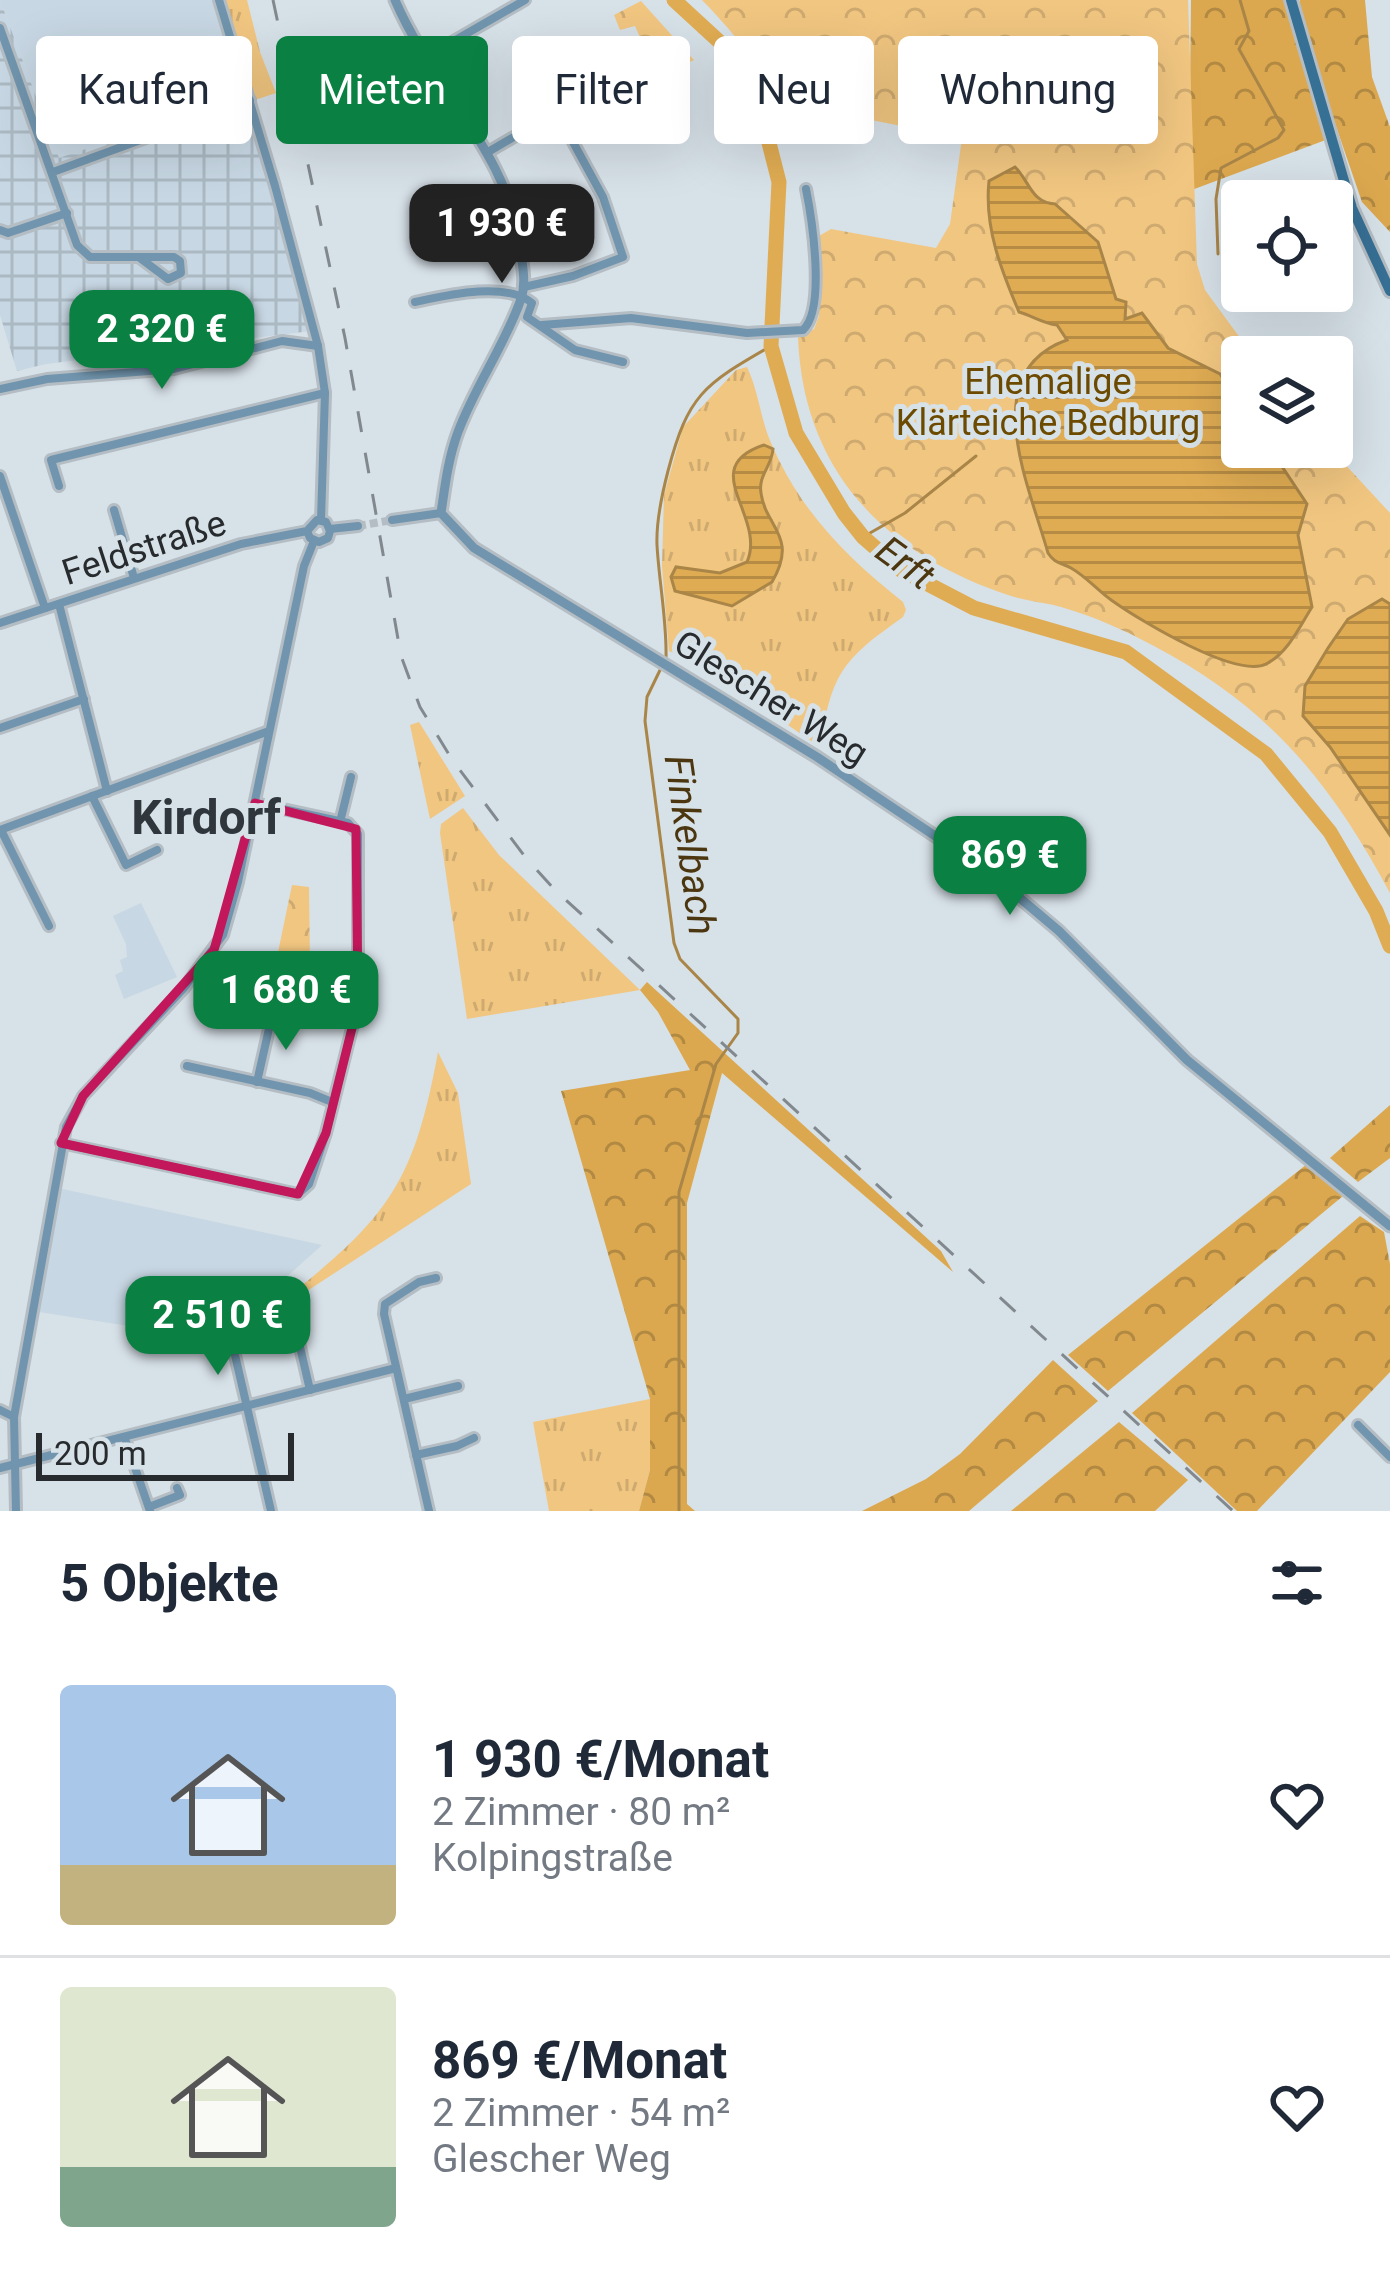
<!DOCTYPE html>
<html lang="de">
<meta charset="utf-8">
<style>
body{margin:0;font-family:Roboto,sans-serif;background:#f6f6f7;color:#1f2937;height:100vh;display:flex;flex-direction:column;font-size:45px;white-space:nowrap}
*{box-sizing:border-box;margin:0}
p{font-size:39px;color:#747a83}
.icon{flex:none;width:66px;height:66px;fill:none;stroke:currentColor;stroke-width:2;stroke-linecap:round;stroke-linejoin:round}
.map{position:relative;height:1511px;overflow:hidden}
.drawer{display:flex;flex-direction:column;background:#fff;flex:1}
.drawer>*{flex:none}
.banner{position:absolute;left:36px;top:36px;width:1320px;height:108px;display:flex;gap:24px}
.buttons{position:absolute;left:1221px;top:180px;display:grid;gap:24px}
.buttons a{display:grid;place-items:center;width:132px;height:132px;border-radius:12px;background:#fff;box-shadow:0 12px 48px #0002;font-size:60px}
.scale{position:absolute;left:36px;bottom:30px;width:258px;box-sizing:border-box;padding-left:12px;border:6px solid #282b2e;border-top:0;font-size:33px;line-height:42px;white-space:nowrap;color:#282b2e;-webkit-text-stroke:9px #d7e1e8;paint-order:stroke}
.price{position:absolute;translate:-50% -102px;padding:0 27px;border-radius:24px;background:#0b8043;color:#fff;font-size:39px;line-height:78px;filter:drop-shadow(0 3px 6px #0008)}
.price::after{content:'';position:absolute;left:50%;top:72px;width:36px;height:27px;margin-left:-18px;background:inherit;clip-path:polygon(0 0,100% 0,50% 100%)}
.price.active{background:#222;color:#fff}
ul{padding:0;list-style:none}
li{display:flex;align-items:center;gap:36px;height:300px;padding:0 60px}
li+li{border-top:3px solid #e0e1e3}
li span{display:grid;place-items:center;flex:none;width:336px;height:240px;border-radius:12px;color:#555}
li>.icon{margin-inline-start:auto}
span .icon{width:144px;height:144px;fill:#fffc;stroke-width:1}
li b{font-size:51px}
h2{display:flex;justify-content:space-between;align-items:center;height:144px;padding:0 60px;font-size:51px}
.chip{padding:0 42px;border-radius:12px;background:#fff;box-shadow:0 12px 48px #0002;font-size:42px;line-height:108px}
.chip.active{background:#0b8043;color:#fff}
.map>svg:first-child{display:block}
.built{fill:#c7d7e3}
.industrial{fill:url(#industrial-grid)}
.grass{fill:url(#grass-tufts)}
.forest{fill:url(#forest-crowns)}
.park{fill:url(#park-crowns)}
.water{fill:url(#water-rules);stroke:#a98548;stroke-width:3}
.lines{fill:none;stroke-linecap:round;stroke-linejoin:round}
.stream{stroke:#a98548;stroke-width:3}
.river{stroke:#e0ac53;stroke-width:15}
.minor-tunnel{stroke:#b4bdc3;stroke-width:8;stroke-dasharray:8 4;stroke-linecap:butt}
.minor-casing{stroke:#b4bdc3;stroke-width:14}
.tertiary-casing{stroke:#b4bdc3;stroke-width:15}
.secondary-casing{stroke:#b4bdc3;stroke-width:16}
.minor{stroke:#7195ae;stroke-width:8}
.tertiary{stroke:#7195ae;stroke-width:9}
.secondary{stroke:#377095;stroke-width:10}
.rail{stroke:#82898e;stroke-width:3;stroke-dasharray:21 21;stroke-linecap:butt}
.marked{fill:none;stroke:#c2185b;stroke-width:9;stroke-linejoin:round}
.labels{text-anchor:middle;dominant-baseline:central;stroke-width:10;stroke-linejoin:round;paint-order:stroke}
.park-label{font-size:36px;fill:#6c4a00;stroke:#d7e1e8}
.street-label{font-size:36px;fill:#282b2e;stroke:#d7e1e8}
.water-label{font-size:39px;font-style:italic;fill:#4c3610;stroke:#d7e1e8}
.district-label{font-size:48px;font-weight:bold;fill:#2f373d;stroke:#d7e1e8}
</style>
<div class="map">
<svg width="1390" height="1511" viewBox="0 0 1390 1511">
<defs>
<pattern id="industrial-grid" width="8" height="8" patternUnits="userSpaceOnUse" patternTransform="scale(3)"><rect width="8" height="8" fill="#c7d7e3"/><path d="M0 4h8M4 0v8" fill="none" stroke="#abb9c3"/></pattern>
<pattern id="grass-tufts" width="24" height="20" patternUnits="userSpaceOnUse" patternTransform="scale(3)"><rect width="24" height="20" fill="#f1c681"/><path d="M3 7l-1-3M5 7V3M7 7l1-3M15 17l-1-3M17 17v-4M19 17l1-3" fill="none" stroke="#cfaa70"/></pattern>
<pattern id="forest-crowns" width="20" height="18" patternUnits="userSpaceOnUse" patternTransform="scale(3)"><rect width="20" height="18" fill="#dca84f"/><path d="M2 6a3 3 0 1 1 6 0M12 15a3 3 0 1 1 6 0" fill="none" stroke="#b28942"/></pattern>
<pattern id="park-crowns" width="20" height="18" patternUnits="userSpaceOnUse" patternTransform="scale(3)"><rect width="20" height="18" fill="#f1c681"/><path d="M2 6a3 3 0 1 1 6 0M12 15a3 3 0 1 1 6 0" fill="none" stroke="#cfaa70"/></pattern>
<pattern id="water-rules" width="6" height="5" patternUnits="userSpaceOnUse" patternTransform="scale(3)"><rect width="6" height="5" fill="#e0ac53"/><path d="M0 2.5h6" fill="none" stroke="#b68c45"/></pattern>
</defs>
<rect width="100%" height="100%" fill="#d7e1e8"/>
<!-- built -->
<g class="built">
<polygon points="0,0 213,0 243,96 59,159"/>
<polygon points="141,903 177,977 124,999 115,975 123,971 120,960 127,957 126,944 113,916"/>
<polygon points="58,1188 322,1245 271,1291 193,1336 39,1312"/>
</g>
<!-- industrial -->
<polygon class="industrial" points="0,0 59,158 243,96 311,331 46,364 17,371 0,315"/>
<!-- grass -->
<g class="grass">
<polygon points="222,0 247,0 260,52 276,93 255,100"/>
<path d="M 747,367 C 758,390 760,415 769,438 C 798,509 845,556 903,602 L 906,610 L 903,617 C 842,660 832,673 820,747 L 700,665 L 669,651 L 662,566 L 664,495 L 683,427 L 736,370 Z"/>
<polygon points="419,722 465,796 430,819 410,725"/>
<polygon points="463,808 499,855 640,990 467,1019 440,833 441,824"/>
<path d="M 438,1052 L 458,1093 L 471,1184 L 304,1293 L 301,1286 C 395,1211 416,1170 438,1052 Z"/>
<polygon points="650,1399 650,1470 639,1511 549,1511 533,1422"/>
</g>
<!-- forest -->
<g class="forest">
<polygon points="1191,0 1286,0 1331,138 1189,191"/>
<polygon points="1300,0 1365,0 1372,77 1390,127 1390,232 1362,202 1298,16"/>
<polygon points="647,982 941,1251 953,1272 722,1073 687,1203 687,1504 695,1511 639,1511 650,1470 650,1399 561,1091 690,1070 658,1012 640,990"/>
<polygon points="1390,1105 1390,1158 1358,1182 1330,1158"/>
<polygon points="1307,1164 1343,1196 1108,1391 1068,1355"/>
<polygon points="1360,1216 1384,1232 1390,1264 1390,1372 1257,1511 1237,1511 1132,1413"/>
<polygon points="1053,1360 1098,1401 969,1511 862,1511 926,1479 960,1454"/>
<polygon points="1119,1422 1188,1480 1155,1511 1011,1511"/>
</g>
<!-- park -->
<g class="park">
<path d="M 702,0 L 1188,0 L 1197,264 L 1205,290 L 1254,357 L 1242,357 L 1242,447 L 1329,447 L 1390,513 L 1390,893 C 1330,781 1268,706 1154,646 C 1126,631 1093,616 1061,607 C 1044,602 1025,601 1008,595 C 885,554 803,471 798,337 L 814,329 L 819,316 L 819,236 L 831,229 L 936,248 L 950,224 L 962,138 L 861,118 L 863,94 L 783,81 L 777,104 C 759,63 733,32 702,0 Z"/>
<polygon points="641,1 694,60 664,75 659,63 652,65 635,26 620,30 614,15"/>
<polygon points="292,885 309,887 310,966 277,957"/>
</g>
<!-- water -->
<g class="water">
<path d="M 1015,167 C 1029,180 1031,203 1055,204 L 1098,242 L 1116,299 L 1126,302 L 1125,319 L 1142,313 L 1168,348 L 1220,374 L 1242,407 L 1242,447 L 1269,447 L 1307,504 L 1298,535 L 1312,607 C 1300,626 1288,653 1266,664 C 1237,679 1141,621 1114,602 C 1099,592 1087,577 1071,568 C 1060,562 1055,564 1048,553 C 1029,485 976,372 1067,340 L 1057,325 C 1042,323 1033,316 1019,312 C 1002,272 984,228 989,181 Z"/>
<path d="M 764,445 L 773,449 C 772,466 758,475 761,493 C 765,527 799,536 772,582 L 732,606 L 675,591 L 671,577 L 676,567 L 720,573 L 747,562 C 767,516 695,468 764,445 Z"/>
<polygon points="1382,599 1390,604 1390,835 1330,747 1303,716 1305,686 1328,648 1348,619"/>
</g>
<g class="lines">
<!-- stream -->
<g class="stream">
<polyline points="1218,254 1216,199 1221,168 1278,138 1284,130 1239,49 1249,31 1240,0"/>
<polyline points="863,537 905,513 976,456"/>
<path d="M 666,658 C 667,621 659,582 657,545 C 656,520 662,494 668,471 C 688,395 703,385 771,346"/>
<polyline points="662,666 647,697 645,721 674,943 680,959 738,1019 738,1033 716,1064 679,1192 679,1511"/>
</g>
<!-- river -->
<polyline class="river" points="674,0 723,45 744,74 767,135 779,182 771,346 796,433 844,513 863,537 901,570 974,608 1126,652 1266,754 1330,832 1376,911 1390,946"/>
<!-- minor-tunnel -->
<polyline class="minor-tunnel" points="358,526 392,520"/>
<defs>
<g id="minor">
<polyline points="219,0 275,186 318,346 325,393 321,520"/>
<polyline points="0,28 77,245 90,257 174,257 180,261 181,273 168,279 140,258"/>
<polyline points="608,49 637,113"/>
<polyline points="426,57 525,0"/>
<polyline points="488,152 541,121 654,69"/>
<polyline points="53,172 250,100"/>
<polyline points="0,230 8,233 67,213"/>
<polyline points="524,287 573,276 623,257 603,197 562,122 563,112"/>
<path d="M 415,302 C 447,295 505,281 532,303 L 527,317 L 575,350 L 623,362"/>
<path d="M 542,325 L 631,318 L 747,333 L 803,330 C 826,309 812,219 806,189"/>
<polyline points="0,389 47,379 174,369 282,341 318,346"/>
<polyline points="0,476 45,608"/>
<polyline points="59,486 51,460 325,393"/>
<polyline points="114,510 134,578"/>
<polyline points="392,520 441,513"/>
<polyline points="330,529 358,526"/>
<polyline points="59,604 107,791"/>
<polyline points="0,623 241,544 307,531 317,520 326,522 330,531 328,538 319,542 310,538 307,531"/>
<polyline points="0,728 84,699"/>
<polyline points="92,796 126,865 157,850"/>
<polyline points="340,822 351,777"/>
<polyline points="0,830 269,731"/>
<polyline points="1,830 49,926"/>
<polyline points="187,1066 310,1093 332,1102"/>
<polyline points="257,1082 273,1011 280,1004"/>
<polyline points="61,1143 298,1194 309,1184 326,1133 358,1004 358,834 348,823 255,803"/>
<polyline points="404,1399 458,1386"/>
<polyline points="0,1410 14,1417"/>
<polyline points="1358,1425 1390,1457"/>
<polyline points="125,1439 150,1511"/>
<polyline points="416,1455 457,1446 474,1438"/>
<polyline points="0,1468 396,1368"/>
<polyline points="149,1507 180,1495 177,1488"/>
<polyline points="16,1511 14,1417 66,1127 83,1096 184,988 223,935 238,882 304,566 314,541"/>
<polyline points="271,1511 232,1342 290,1304 310,1390"/>
<polyline points="429,1511 384,1314 385,1304 419,1282 436,1278"/>
</g>
<path id="tertiary" d="M 395,0 C 433,89 511,154 521,253 C 523,269 526,284 521,299 C 505,345 475,386 458,432 C 448,459 445,486 441,513 L 474,548 L 817,757 L 989,872 L 1059,931 L 1187,1060 L 1390,1226"/>
<polyline id="secondary" points="1291,0 1352,208 1390,291"/>
</defs>
<!-- minor casing -->
<use href="#minor" class="minor-casing"/>
<!-- tertiary casing -->
<use href="#tertiary" class="tertiary-casing"/>
<!-- secondary casing -->
<use href="#secondary" class="secondary-casing"/>
<!-- minor -->
<use href="#minor" class="minor"/>
<!-- tertiary -->
<use href="#tertiary" class="tertiary"/>
<!-- secondary -->
<use href="#secondary" class="secondary"/>
<!-- rail -->
<polyline class="rail" points="273,0 345,338 401,656 420,707 453,761 526,858 555,890 1233,1511"/>
</g>
<!-- marked area -->
<path class="marked" d="M 255,803 L 356,829 L 358,1004 L 326,1133 L 298,1194 L 61,1143 L 83,1096 L 214,950 Z"/>
<g class="labels">
<!-- park labels -->
<g class="park-label">
<text x="1048" y="382">Ehemalige<tspan x="1048" dy="41">Klärteiche Bedburg</tspan></text>
</g>
<!-- street labels -->
<g class="street-label">
<text transform="translate(144 548) rotate(-18)">Feldstraße</text>
<text transform="translate(771 698) rotate(32)">Glescher Weg</text>
</g>
<!-- water labels -->
<g class="water-label">
<text transform="translate(905 563) rotate(36)">Erft</text>
<text transform="translate(690 845) rotate(82)">Finkelbach</text>
</g>
<!-- district labels -->
<g class="district-label">
<text x="206" y="817">Kirdorf</text>
</g>
</g>
</svg>
<div class="buttons">
<a><svg class="icon" aria-label="locate" viewBox="0 0 24 24"><circle cx="12" cy="12" r="6"/><path d="M12 2v4M12 18v4M2 12h4M18 12h4"/></svg></a>
<a><svg class="icon" aria-label="layers" viewBox="0 0 24 24"><path d="M12 4l9 5-9 5-9-5zM3 14l9 5 9-5"/></svg></a>
</div>
<div class="scale">200 m</div>
<b class="price active" style="left:502px;top:286px">1 930 €</b>
<b class="price" style="left:162px;top:392px">2 320 €</b>
<b class="price" style="left:1010px;top:918px">869 €</b>
<b class="price" style="left:286px;top:1053px">1 680 €</b>
<b class="price" style="left:218px;top:1378px">2 510 €</b>
<div class="banner">
<a class="chip">Kaufen</a>
<a class="chip active">Mieten</a>
<a class="chip">Filter</a>
<a class="chip">Neu</a>
<a class="chip">Wohnung</a>
</div>
</div>
<section class="drawer">
<h2>5 Objekte<svg class="icon" aria-label="filters" viewBox="0 0 24 24"><path d="M4 7h16M4 17h16"/><circle cx="9" cy="7" r="2"/><circle cx="15" cy="17" r="2"/></svg></h2>
<ul>
<li><span style="background:linear-gradient(#a9c7e8 75%,#c2b280 0)"><svg class="icon" aria-label="home" viewBox="0 0 24 24"><path d="M3 11l9-7 9 7M6 9v11h12V9"/></svg></span><div><b>1 930 €/Monat</b><p>2 Zimmer · 80 m²</p><p>Kolpingstraße</p></div><svg class="icon" aria-label="heart" viewBox="0 0 24 24"><path d="M12 20l-8-8c-3-5 5-10 8-4 3-6 11-1 8 4z"/></svg></li>
<li><span style="background:linear-gradient(#dfe7d0 75%,#7fa58c 0)"><svg class="icon" aria-label="home" viewBox="0 0 24 24"><path d="M3 11l9-7 9 7M6 9v11h12V9"/></svg></span><div><b>869 €/Monat</b><p>2 Zimmer · 54 m²</p><p>Glescher Weg</p></div><svg class="icon" aria-label="heart" viewBox="0 0 24 24"><path d="M12 20l-8-8c-3-5 5-10 8-4 3-6 11-1 8 4z"/></svg></li>
</ul>
</section>
